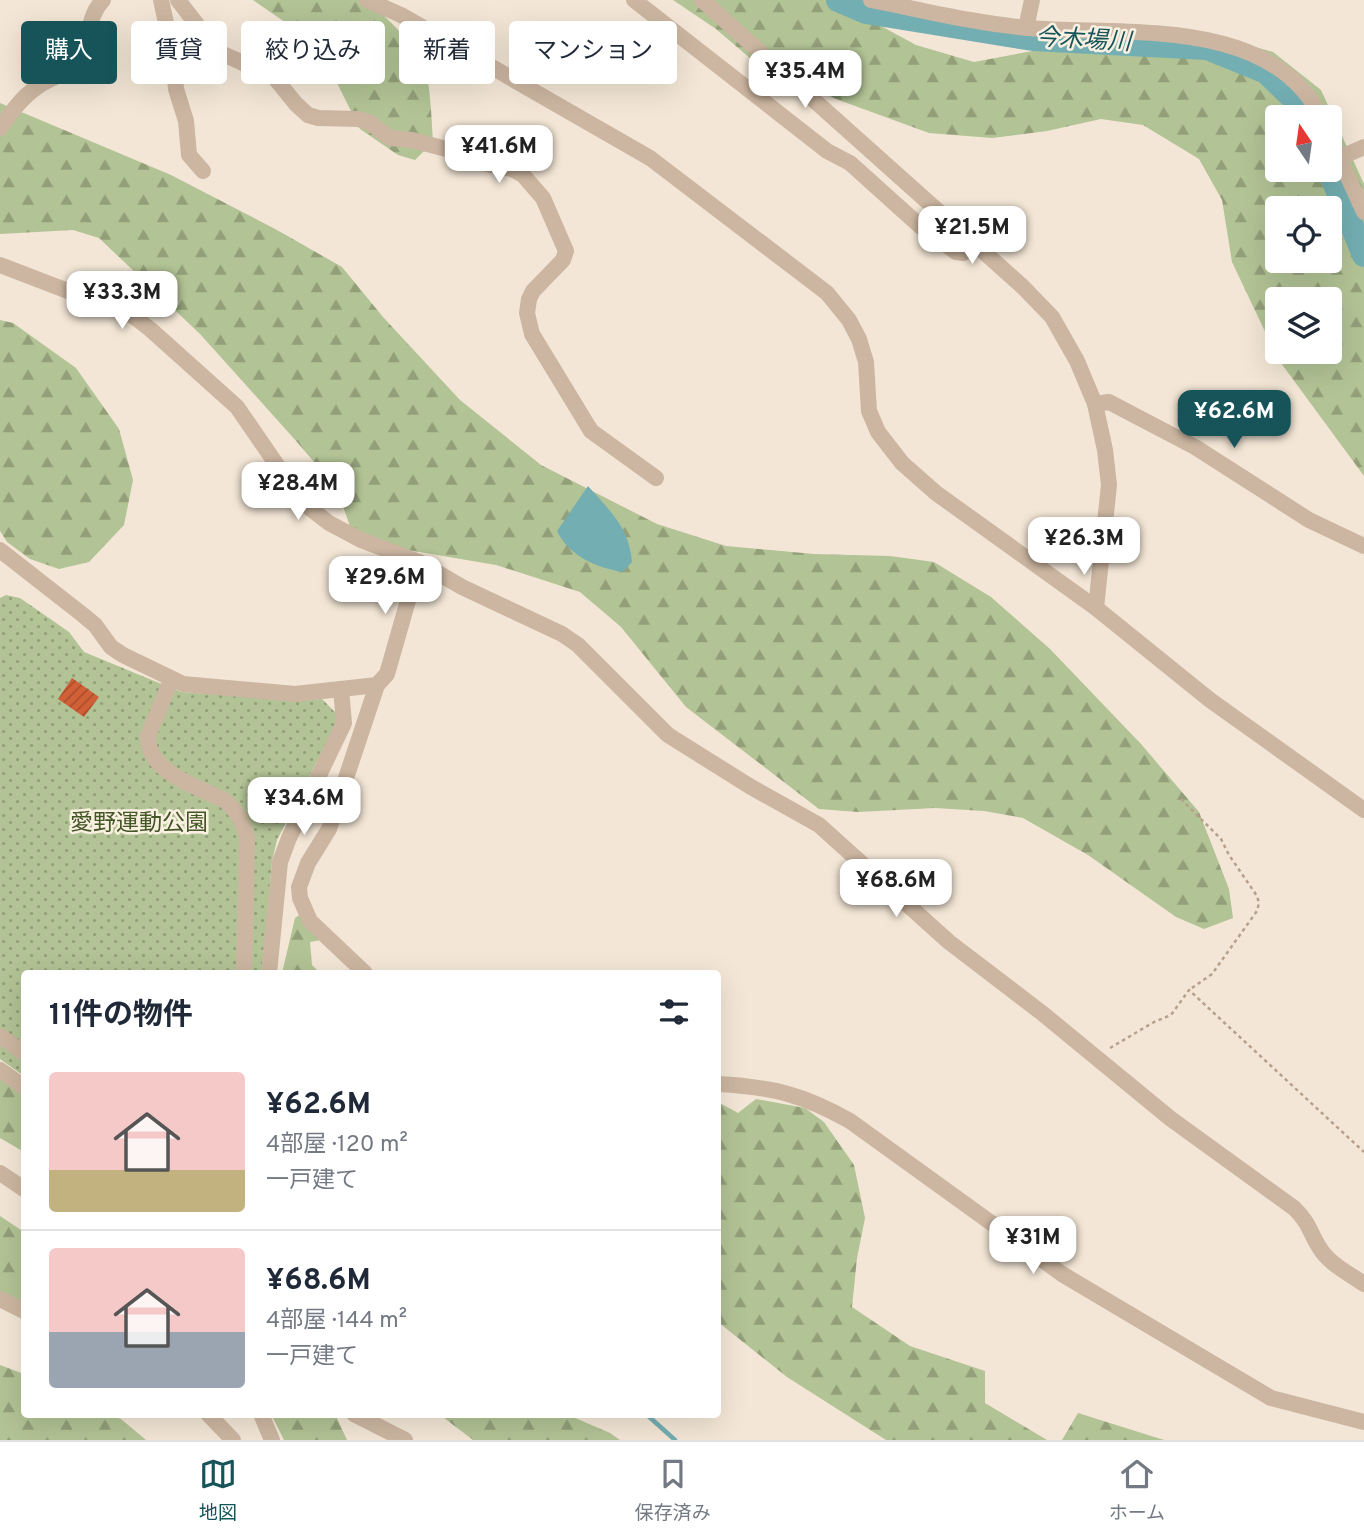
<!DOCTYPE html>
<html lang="ja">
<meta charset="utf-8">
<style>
body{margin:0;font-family:Overpass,"Noto Sans JP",sans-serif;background:#f2f2f3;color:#1f2937;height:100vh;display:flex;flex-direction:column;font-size:26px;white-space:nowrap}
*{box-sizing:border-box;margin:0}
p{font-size:23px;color:#747a83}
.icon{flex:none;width:38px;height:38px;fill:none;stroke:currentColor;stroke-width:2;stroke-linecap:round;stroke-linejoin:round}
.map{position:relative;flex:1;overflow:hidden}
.side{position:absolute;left:21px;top:970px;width:700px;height:448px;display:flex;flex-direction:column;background:#fff;border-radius:7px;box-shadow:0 7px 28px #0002}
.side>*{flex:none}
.hud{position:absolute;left:21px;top:21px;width:700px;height:63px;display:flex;gap:14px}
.needle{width:46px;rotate:347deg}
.tools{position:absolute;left:1265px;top:105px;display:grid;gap:14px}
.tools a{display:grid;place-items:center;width:77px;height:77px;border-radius:7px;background:#fff;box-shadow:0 7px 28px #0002;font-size:35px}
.price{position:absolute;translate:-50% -60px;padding:0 16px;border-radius:14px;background:#fff;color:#222;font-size:23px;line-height:46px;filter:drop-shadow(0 2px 4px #0008)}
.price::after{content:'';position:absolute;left:50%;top:42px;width:21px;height:16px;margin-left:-10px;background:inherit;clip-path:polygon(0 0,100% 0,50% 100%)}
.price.active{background:#17545a;color:#fff}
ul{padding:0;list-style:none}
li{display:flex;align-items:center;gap:21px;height:175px;padding:0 28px}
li+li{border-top:2px solid #e0e1e3}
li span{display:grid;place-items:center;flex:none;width:196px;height:140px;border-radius:7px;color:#555}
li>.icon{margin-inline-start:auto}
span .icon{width:84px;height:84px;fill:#fffc;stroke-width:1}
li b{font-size:30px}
h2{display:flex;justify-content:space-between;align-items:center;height:84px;padding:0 28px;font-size:30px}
.pill{padding:0 24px;border-radius:7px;background:#fff;box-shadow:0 7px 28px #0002;font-size:24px;line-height:63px}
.pill.active{background:#17545a;color:#fff}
.dock{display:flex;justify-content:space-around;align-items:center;height:98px;border-top:2px solid #e0e1e3;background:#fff;font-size:19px;color:#747a83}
.dock a{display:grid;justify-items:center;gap:4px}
.dock .active{color:#17545a}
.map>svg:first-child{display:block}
.forest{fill:url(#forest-firs);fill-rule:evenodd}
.park{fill:url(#park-dots)}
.water{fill:#73aeb2}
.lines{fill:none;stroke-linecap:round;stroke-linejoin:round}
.stream{stroke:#73aeb2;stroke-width:4.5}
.river{stroke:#73aeb2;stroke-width:24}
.building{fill:url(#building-hatch)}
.path{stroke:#b7a08b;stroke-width:2.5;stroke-dasharray:3.5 3.5;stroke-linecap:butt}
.minor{stroke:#ccb6a1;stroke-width:16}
.labels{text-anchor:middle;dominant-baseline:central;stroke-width:5;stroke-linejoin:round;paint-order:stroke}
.park-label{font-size:23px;fill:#435626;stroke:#faf0e2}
.water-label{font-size:24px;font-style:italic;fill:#17545a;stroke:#faf0e2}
</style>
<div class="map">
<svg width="1364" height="1440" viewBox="0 0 1364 1440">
<defs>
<pattern id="forest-firs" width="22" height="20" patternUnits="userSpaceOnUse" patternTransform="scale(1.75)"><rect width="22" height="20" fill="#b2c395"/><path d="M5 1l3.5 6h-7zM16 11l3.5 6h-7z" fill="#929f79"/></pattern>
<pattern id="park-dots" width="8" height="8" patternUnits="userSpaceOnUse" patternTransform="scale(1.75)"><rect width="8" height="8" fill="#b2c395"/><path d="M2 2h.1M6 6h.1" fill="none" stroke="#929f79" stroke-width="1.8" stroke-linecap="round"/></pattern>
<pattern id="building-hatch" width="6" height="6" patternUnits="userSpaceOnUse" patternTransform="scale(1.75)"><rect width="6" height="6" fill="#d16036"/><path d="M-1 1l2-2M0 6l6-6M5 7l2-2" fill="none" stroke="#aa4f2d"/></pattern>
</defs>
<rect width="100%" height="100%" fill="#f3e6d6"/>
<!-- forest -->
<g class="forest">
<path d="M 253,0 L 367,0 C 380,11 416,46 423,61 C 430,75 432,125 433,142 L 415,160 L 398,155 L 360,129 L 332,73 L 305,36 Z"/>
<path d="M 673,0 L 833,0 L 916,45 L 974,62 L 1059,46 L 1166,30 L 1210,34 L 1273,52 L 1321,90 L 1364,184 L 1364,476 L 1278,359 L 1232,262 L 1222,200 L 1199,159 L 1143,125 L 1101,119 L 1047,131 L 992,138 L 929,133 L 836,99 L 758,65 L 716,29 ZM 1278,117 L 1330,117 L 1330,170 L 1278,170 ZM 1278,208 L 1330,208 L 1330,261 L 1278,261 ZM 1278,299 L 1330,299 L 1330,352 L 1278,352 Z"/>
<polygon points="0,103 171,175 277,230 342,267 383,317 460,400 541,465 657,524 726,546 814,554 890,556 934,562 991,597 1050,649 1141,744 1199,812 1229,889 1233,918 1204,929 1176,917 1088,855 1023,818 984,811 935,808 858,812 819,809 686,707 621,627 580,592 496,565 384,546 352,532 337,489 297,442 200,334 99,238 73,230 0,234"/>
<polygon points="0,320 13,323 76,368 119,429 133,480 124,525 89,562 59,569 30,559 7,542 0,531"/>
<polygon points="301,914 321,940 310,942 312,965 320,973 282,973 295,918"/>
<polygon points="0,1078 24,1096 24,1152 0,1138"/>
<polygon points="756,1099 805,1108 824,1122 854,1165 865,1218 857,1258 852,1307 910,1346 985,1371 985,1403 1047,1440 886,1440 787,1377 718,1322 718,1102 738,1113"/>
<polygon points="0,1216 24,1232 24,1305 0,1291"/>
<polygon points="0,1365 24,1374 24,1414 107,1414 121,1419 146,1440 0,1440"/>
<polygon points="1078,1413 1164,1440 1062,1440"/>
<polygon points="271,1414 335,1414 347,1440 284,1440"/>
<polygon points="439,1414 566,1414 610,1433 620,1440 473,1440"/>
</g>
<!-- park -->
<polygon class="park" points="6,595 20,598 69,632 84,652 181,692 301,700 322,699 336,713 337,722 277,840 272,861 262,973 24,973 24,1076 0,1059 0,598"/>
<!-- water -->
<path class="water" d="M 588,486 C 610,511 629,527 632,562 L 623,572 C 597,568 569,556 557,531 Z"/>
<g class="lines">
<!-- stream -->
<polyline class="stream" points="646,1414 675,1440"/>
<!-- river -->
<g class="river">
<polyline points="838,0 866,12 1033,39 1207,48 1266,72 1293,98 1306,117"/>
<polyline points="1329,170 1364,255"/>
</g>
</g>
<!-- building -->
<polygon class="building" points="72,678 99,697 84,717 58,699"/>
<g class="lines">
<!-- path -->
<g class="path">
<polyline points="1181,799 1221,839 1229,855 1257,896 1259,903 1257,911 1212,974 1189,990"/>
<polyline points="1110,1048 1154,1022 1171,1015 1189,990 1364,1152"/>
</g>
<!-- minor -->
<g class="minor">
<polyline points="161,0 173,55 176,89 186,121 189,155 203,171"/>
<polyline points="178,0 215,48 223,54 274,77 296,104 308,115 318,118 358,119 369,122 390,138 412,140 450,150 473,161 512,169 523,175 543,198 566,251 563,260 533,291 529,299 527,313 532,334 591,431 656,478"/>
<polyline points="367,0 401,15 650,158 827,293 849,320 859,339 866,362 869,411 878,432 902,463 936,493 1096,608 1210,700 1364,810"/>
<polyline points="634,0 827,151 850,163 920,226 956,252 963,253 977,245"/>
<polyline points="702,0 1023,287 1052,317 1077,361 1095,404 1105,450 1109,485 1096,608"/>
<path d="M 871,0 C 922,10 978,24 1029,28 C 1124,36 1270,15 1321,117"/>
<polyline points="1026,28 1032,0"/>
<path d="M 0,128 C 10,114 22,97 37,87 C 48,78 65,75 75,65 C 92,45 85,18 103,0"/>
<polyline points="1330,138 1364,212"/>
<polyline points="1339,158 1364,147"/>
<path d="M 0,265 L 133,316 L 150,329 L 237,407 L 303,503 L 329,523 L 361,540 L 419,562 L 462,587 L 562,634 L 578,645 L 668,735 L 751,787 L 819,825 L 949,942 L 1042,1013 L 1171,1119 L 1294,1208 C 1310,1223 1310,1234 1321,1250 C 1331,1265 1350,1274 1364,1284"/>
<polyline points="1095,404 1109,402 1195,447 1309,520 1364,546"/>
<polyline points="0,550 83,615 95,625 111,647 123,655 183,684 295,694 377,685"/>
<path d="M 171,680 L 148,736 C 147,772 196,786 224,800 C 238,811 243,822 247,838 L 244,973"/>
<polyline points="269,973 280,862 289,838 344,723 341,689"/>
<polyline points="365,973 310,921 300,898 299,887 308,863 329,829 377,685 387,674 419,562"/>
<polyline points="0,1036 24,1053"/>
<polyline points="0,1070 24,1087"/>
<path d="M 718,1084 C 772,1087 802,1094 850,1121 L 1062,1274 L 1271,1398 L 1364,1422"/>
<polyline points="0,1173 24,1189"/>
<polyline points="0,1299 24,1311"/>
<polyline points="208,1414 233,1440"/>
<polyline points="261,1414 272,1440"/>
<polyline points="354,1414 405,1440"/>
</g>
</g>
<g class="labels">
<!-- park labels -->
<g class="park-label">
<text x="139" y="824">愛野運動公園</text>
</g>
<!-- water labels -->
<g class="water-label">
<text transform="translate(1083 41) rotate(3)">今木場川</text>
</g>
</g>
</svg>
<div class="tools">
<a><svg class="needle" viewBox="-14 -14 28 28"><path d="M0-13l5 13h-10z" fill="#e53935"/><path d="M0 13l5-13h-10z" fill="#747a83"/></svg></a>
<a><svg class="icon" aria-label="locate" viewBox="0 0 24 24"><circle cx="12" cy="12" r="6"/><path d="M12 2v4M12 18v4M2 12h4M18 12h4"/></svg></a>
<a><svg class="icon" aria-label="layers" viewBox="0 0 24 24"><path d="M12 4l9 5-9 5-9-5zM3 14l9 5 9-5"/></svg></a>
</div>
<b class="price" style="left:805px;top:110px">¥35.4M</b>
<b class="price" style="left:499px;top:185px">¥41.6M</b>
<b class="price" style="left:972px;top:266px">¥21.5M</b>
<b class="price" style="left:122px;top:331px">¥33.3M</b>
<b class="price active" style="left:1234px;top:450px">¥62.6M</b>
<b class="price" style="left:298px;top:522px">¥28.4M</b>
<b class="price" style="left:1084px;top:577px">¥26.3M</b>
<b class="price" style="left:385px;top:616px">¥29.6M</b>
<b class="price" style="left:304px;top:837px">¥34.6M</b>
<b class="price" style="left:896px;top:919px">¥68.6M</b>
<b class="price" style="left:1033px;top:1276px">¥31M</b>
<div class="hud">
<a class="pill active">購入</a>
<a class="pill">賃貸</a>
<a class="pill">絞り込み</a>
<a class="pill">新着</a>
<a class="pill">マンション</a>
</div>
<section class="side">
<h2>11件の物件<svg class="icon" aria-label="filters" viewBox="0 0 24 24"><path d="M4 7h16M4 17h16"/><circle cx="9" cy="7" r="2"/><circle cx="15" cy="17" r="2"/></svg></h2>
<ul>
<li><span style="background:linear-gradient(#f6c9c9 70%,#c2b280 0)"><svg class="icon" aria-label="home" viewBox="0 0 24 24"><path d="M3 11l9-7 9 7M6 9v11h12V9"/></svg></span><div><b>¥62.6M</b><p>4部屋 · 120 m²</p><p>一戸建て</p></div></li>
<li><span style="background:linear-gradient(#f6c9c9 60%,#9aa5b1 0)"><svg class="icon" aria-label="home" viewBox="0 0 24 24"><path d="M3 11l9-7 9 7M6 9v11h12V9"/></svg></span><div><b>¥68.6M</b><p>4部屋 · 144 m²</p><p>一戸建て</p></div></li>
</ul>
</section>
</div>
<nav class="dock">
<a class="active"><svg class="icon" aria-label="map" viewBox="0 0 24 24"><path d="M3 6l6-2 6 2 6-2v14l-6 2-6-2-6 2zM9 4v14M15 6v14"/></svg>地図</a>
<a><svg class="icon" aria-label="saved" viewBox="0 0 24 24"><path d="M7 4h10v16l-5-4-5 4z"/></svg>保存済み</a>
<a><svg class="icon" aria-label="home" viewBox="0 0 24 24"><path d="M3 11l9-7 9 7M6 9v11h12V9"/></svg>ホーム</a>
</nav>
